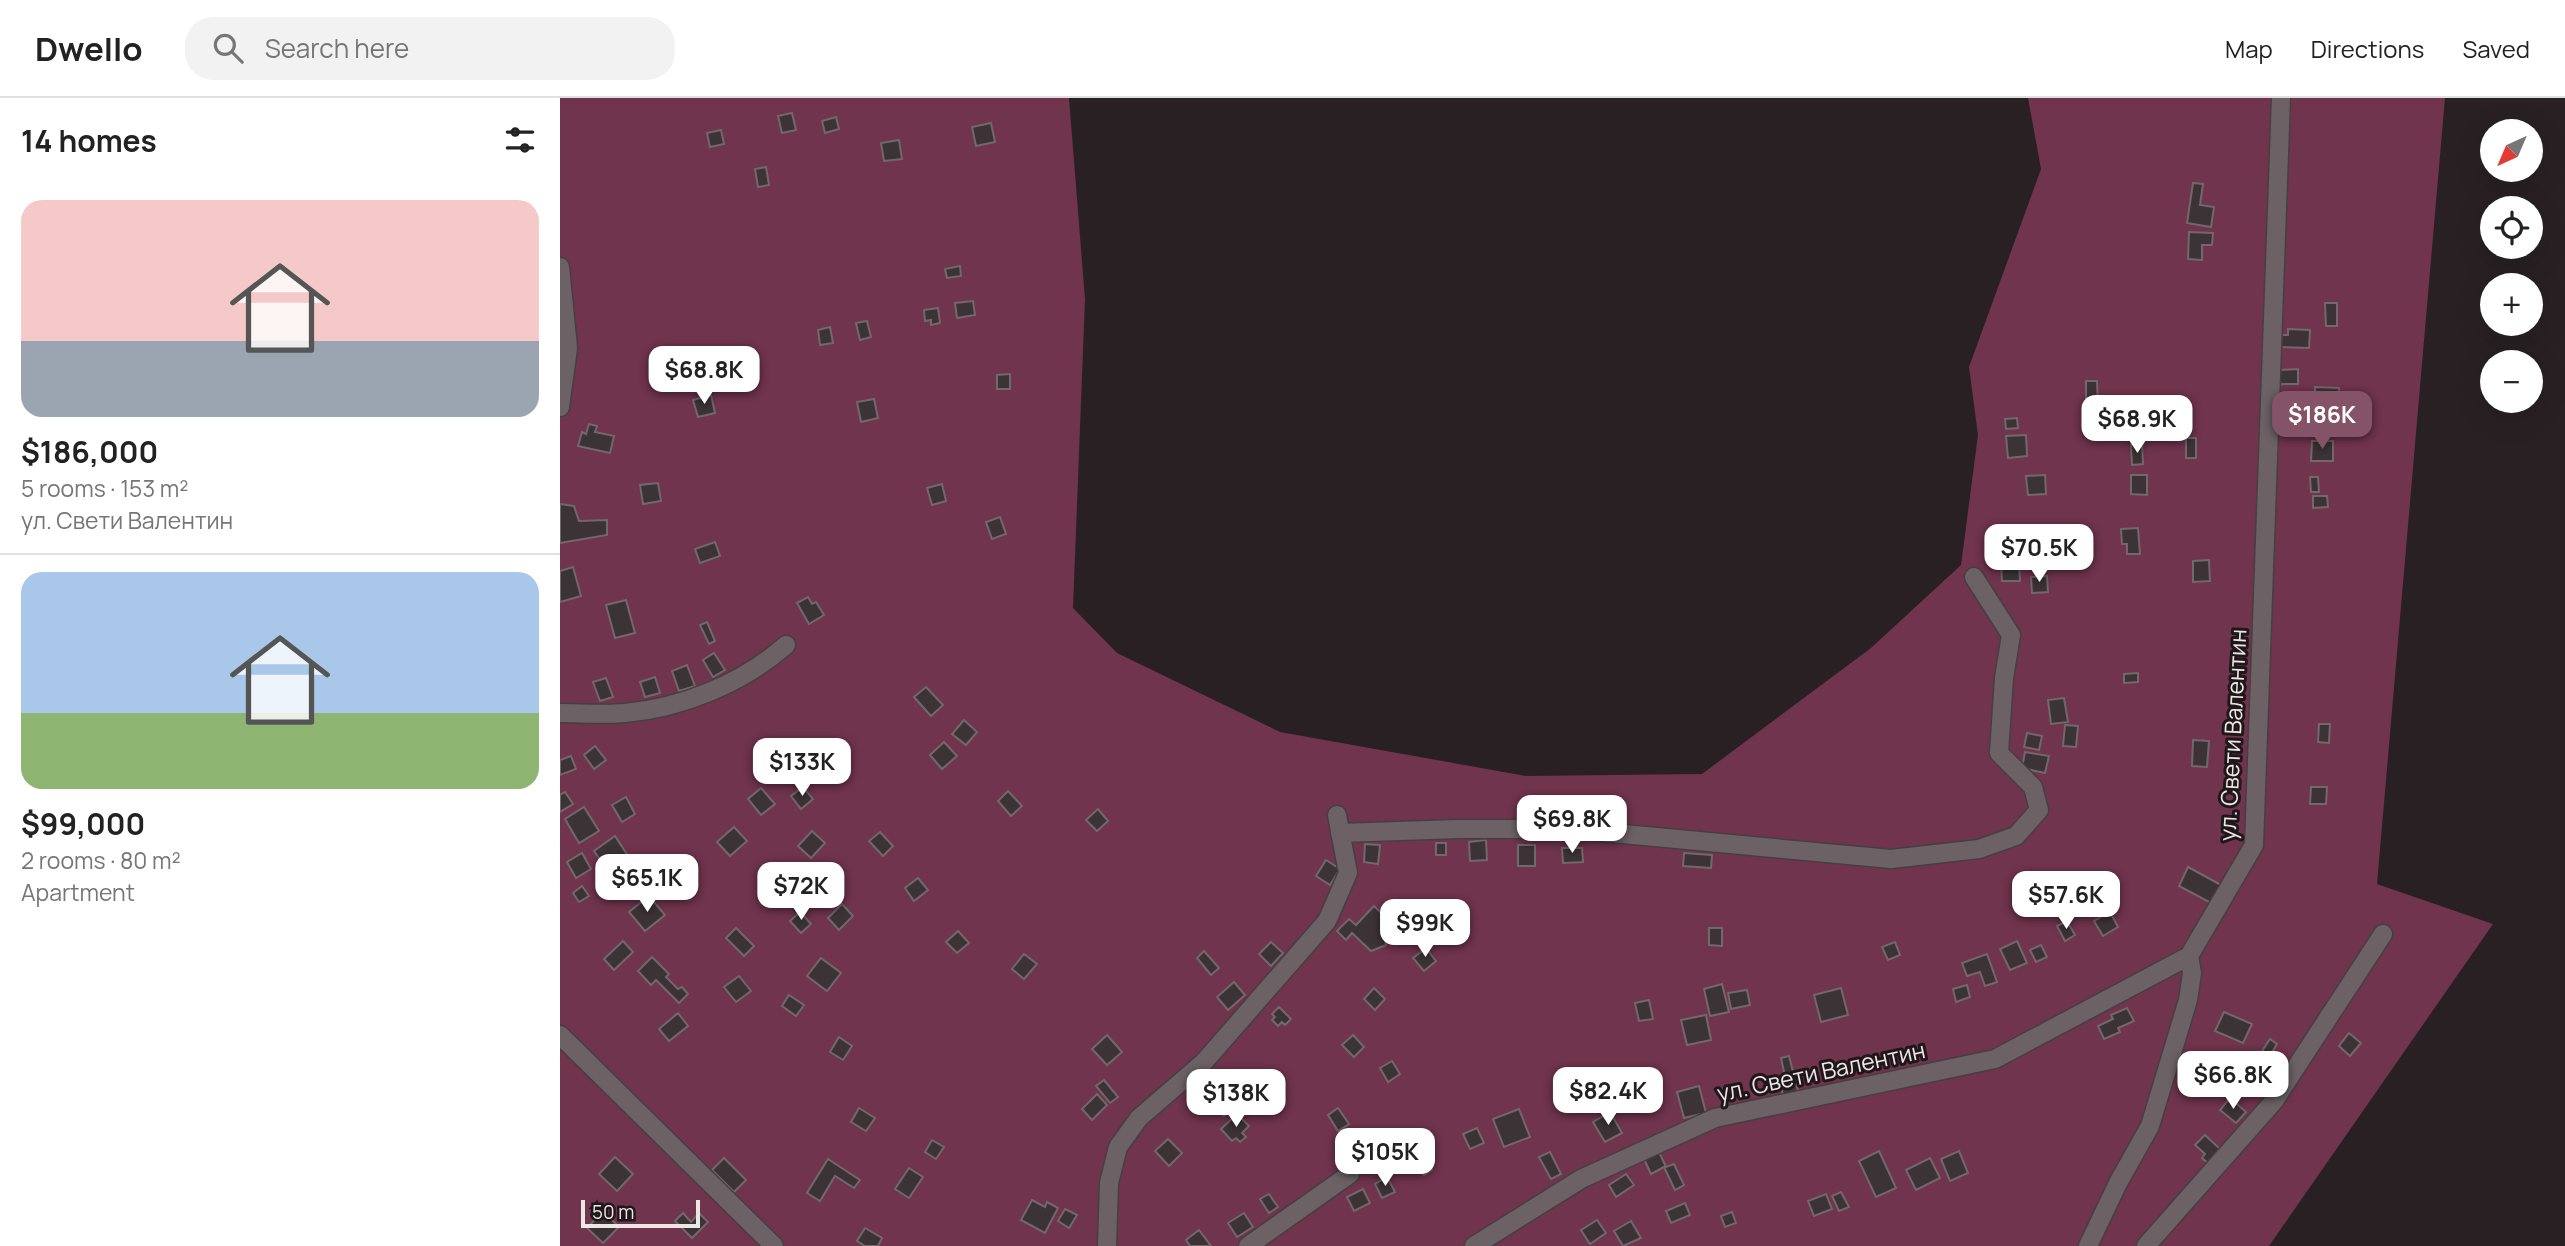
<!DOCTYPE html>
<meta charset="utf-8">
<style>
body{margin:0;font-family:Manrope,sans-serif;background:#f2f2f2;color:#222;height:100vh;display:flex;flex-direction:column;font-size:26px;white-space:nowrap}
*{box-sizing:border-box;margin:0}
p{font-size:23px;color:#767676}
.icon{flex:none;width:38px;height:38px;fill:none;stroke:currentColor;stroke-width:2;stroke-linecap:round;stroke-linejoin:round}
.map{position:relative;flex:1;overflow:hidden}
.side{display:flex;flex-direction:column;background:#fff;width:560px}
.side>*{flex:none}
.needle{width:46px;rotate:224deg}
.controls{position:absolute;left:1920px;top:21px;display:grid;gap:14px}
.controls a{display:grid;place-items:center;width:63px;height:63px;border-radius:50%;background:#fff;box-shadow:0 7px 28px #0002;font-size:35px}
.scale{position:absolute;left:21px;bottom:18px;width:119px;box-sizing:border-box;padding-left:7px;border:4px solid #ece6e7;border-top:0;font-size:19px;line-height:24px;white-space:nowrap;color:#ece6e7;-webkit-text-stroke:5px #1f1719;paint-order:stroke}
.price{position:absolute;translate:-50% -60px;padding:0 16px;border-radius:14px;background:#fff;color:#222;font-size:23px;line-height:46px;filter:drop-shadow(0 2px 4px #0008)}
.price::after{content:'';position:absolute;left:50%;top:42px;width:21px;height:16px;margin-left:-10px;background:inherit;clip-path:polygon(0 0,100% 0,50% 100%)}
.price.active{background:#855367;color:#fff}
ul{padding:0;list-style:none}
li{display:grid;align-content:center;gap:14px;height:371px;padding:0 21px}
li+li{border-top:2px solid #e0e0e0}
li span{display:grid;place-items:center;height:217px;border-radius:21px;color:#555}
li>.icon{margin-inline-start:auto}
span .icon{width:126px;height:126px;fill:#fffc;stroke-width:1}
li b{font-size:30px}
h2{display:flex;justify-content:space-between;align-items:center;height:84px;padding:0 21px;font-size:30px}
header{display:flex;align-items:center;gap:42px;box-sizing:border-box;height:98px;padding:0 35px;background:#fff;border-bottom:2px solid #e0e0e0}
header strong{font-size:33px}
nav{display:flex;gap:38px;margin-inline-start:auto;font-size:24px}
.search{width:490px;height:63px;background:#f2f2f2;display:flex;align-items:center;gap:18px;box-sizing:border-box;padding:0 24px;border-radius:28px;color:#767676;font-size:26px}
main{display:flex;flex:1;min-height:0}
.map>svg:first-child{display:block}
.green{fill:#70344d}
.building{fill:#3c3336;stroke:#72676b;stroke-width:2}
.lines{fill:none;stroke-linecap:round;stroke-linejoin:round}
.street-casing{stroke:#463f41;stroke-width:21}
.street{stroke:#6c6265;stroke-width:18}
.labels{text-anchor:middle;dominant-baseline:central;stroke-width:6;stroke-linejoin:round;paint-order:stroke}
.street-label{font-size:23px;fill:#ece6e7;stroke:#1f1719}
</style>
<header>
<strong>Dwello</strong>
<div class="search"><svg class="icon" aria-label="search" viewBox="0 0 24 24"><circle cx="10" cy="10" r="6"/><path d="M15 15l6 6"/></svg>Search here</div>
<nav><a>Map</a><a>Directions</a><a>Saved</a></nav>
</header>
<main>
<section class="side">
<h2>14 homes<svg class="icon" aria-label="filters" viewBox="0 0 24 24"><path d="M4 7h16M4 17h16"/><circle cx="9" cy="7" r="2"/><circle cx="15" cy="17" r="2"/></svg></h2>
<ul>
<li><span style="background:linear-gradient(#f6c9c9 65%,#9aa5b1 0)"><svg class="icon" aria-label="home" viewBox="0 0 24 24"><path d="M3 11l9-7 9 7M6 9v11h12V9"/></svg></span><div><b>$186,000</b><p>5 rooms · 153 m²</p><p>ул. Свети Валентин</p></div></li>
<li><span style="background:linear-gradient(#a9c7e8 65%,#8fb573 0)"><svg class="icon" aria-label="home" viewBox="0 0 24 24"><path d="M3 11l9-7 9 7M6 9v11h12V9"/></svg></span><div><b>$99,000</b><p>2 rooms · 80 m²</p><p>Apartment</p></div></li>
</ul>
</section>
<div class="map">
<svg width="2005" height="1148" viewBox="0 0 2005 1148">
<rect width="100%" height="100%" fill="#282023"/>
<!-- green -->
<polygon class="green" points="0,0 509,0 525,201 513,510 557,555 720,634 966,678 1142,676 1311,550 1401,467 1418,337 1409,269 1481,71 1468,0 1885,0 1817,786 1933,826 1709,1148 0,1148"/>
<!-- building -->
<g class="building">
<polygon points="232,15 236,32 222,35 218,18"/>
<polygon points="276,19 279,31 265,35 262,23"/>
<polygon points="431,25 435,44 416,48 412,29"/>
<polygon points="161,32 164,46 150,49 147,35"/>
<polygon points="339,42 342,61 324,63 321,45"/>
<polygon points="206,69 209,87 198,89 195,71"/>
<polygon points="1633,85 1643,86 1640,107 1654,109 1651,129 1627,125"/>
<polygon points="1629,134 1653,135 1652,147 1642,147 1642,162 1628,161"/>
<polygon points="400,168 401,178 387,180 385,171"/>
<polygon points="413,203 415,217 397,220 395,205"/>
<polygon points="1765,205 1777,205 1777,228 1766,228"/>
<polygon points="378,210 380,225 371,227 371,222 365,223 364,212"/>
<polygon points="307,223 311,239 300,242 296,225"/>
<polygon points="270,229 273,245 260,247 258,232"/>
<polygon points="1728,231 1750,232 1749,250 1719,249 1720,237 1728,237"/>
<polygon points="1738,271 1738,286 1720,286 1719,272"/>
<polygon points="450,276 450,291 437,291 437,277"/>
<polygon points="1526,283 1537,283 1538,307 1526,308"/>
<polygon points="1755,289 1779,290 1778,309 1755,309"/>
<polygon points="151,297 155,315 138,319 133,302"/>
<polygon points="314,301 318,320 301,324 297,304"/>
<polygon points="1457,320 1458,330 1446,331 1445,321"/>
<polygon points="29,326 37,328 35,334 54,338 50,355 18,348 22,334 26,336"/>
<polygon points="1466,337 1467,358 1448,360 1446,338"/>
<rect x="1626" y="340" width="10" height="20"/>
<polygon points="1752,343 1773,343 1773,363 1751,363"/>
<polygon points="1582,346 1583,366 1572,367 1571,347"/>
<polygon points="1485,377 1486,396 1468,397 1466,378"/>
<polygon points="1571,377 1587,377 1587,397 1571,396"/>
<polygon points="1750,379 1758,379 1759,394 1751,394"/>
<polygon points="98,385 101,403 83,406 80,387"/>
<polygon points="382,386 386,403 372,407 367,390"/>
<polygon points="1753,398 1767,398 1768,409 1753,410"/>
<polygon points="0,406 14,408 19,423 47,422 47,437 0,445"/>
<polygon points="440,419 446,436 432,441 426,424"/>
<polygon points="1578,430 1580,456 1567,456 1567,446 1562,446 1561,431"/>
<polygon points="155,444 160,458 140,465 135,451"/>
<polygon points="1649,462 1650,483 1633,484 1633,463"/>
<polygon points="1441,465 1459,465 1460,483 1442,483"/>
<polygon points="13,469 21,498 0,504 0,473"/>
<polygon points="1487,478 1488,494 1472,495 1471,479"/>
<polygon points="248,499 252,506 256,504 264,517 249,526 237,505"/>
<polygon points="66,502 75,535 55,540 46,507"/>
<polygon points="147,524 155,543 149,546 140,527"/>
<polygon points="154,555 165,572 153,579 143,562"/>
<polygon points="127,567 135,588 119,593 112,573"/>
<polygon points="1578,575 1578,584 1564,585 1564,576"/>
<polygon points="95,579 100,595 85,599 80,584"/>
<polygon points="46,580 53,599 40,603 33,584"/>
<polygon points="366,589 383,607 371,618 354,599"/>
<polygon points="1504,600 1508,624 1491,626 1488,602"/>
<polygon points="404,622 417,634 406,647 392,636"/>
<polygon points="1759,626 1770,626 1769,645 1758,644"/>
<polygon points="1505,627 1518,628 1516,649 1503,648"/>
<polygon points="1467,635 1482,638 1479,652 1464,649"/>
<polygon points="1633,642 1649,643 1647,669 1632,668"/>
<polygon points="384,644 397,658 382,671 370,657"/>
<polygon points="35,648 46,662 34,671 24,657"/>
<polygon points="1465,654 1489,658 1485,675 1462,670"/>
<polygon points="11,658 16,671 0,677 0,662"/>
<polygon points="243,689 253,701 241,711 231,698"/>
<polygon points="1751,689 1767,689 1766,706 1750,706"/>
<polygon points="201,690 215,706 201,717 188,701"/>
<polygon points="448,693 462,708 451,718 438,703"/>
<polygon points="5,694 13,706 0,714 0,697"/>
<polygon points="66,699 75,716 62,724 52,707"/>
<polygon points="24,709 39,733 19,745 5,721"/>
<polygon points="538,711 548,723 537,733 526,722"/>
<polygon points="174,729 187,743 170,758 157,744"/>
<polygon points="252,733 265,745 251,760 238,748"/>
<polygon points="320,734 333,748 323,758 309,743"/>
<polygon points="55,738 72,764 59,773 54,765 47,771 34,753"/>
<polygon points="926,742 927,762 910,763 909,744"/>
<rect x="876" y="745" width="10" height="12"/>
<polygon points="805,746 820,747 818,766 804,764"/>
<rect x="958" y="747" width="17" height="21"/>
<polygon points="1002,750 1022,750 1023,764 1003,765"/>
<polygon points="22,755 31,771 16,780 7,764"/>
<polygon points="1124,755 1152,757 1151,770 1123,768"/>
<polygon points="766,762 780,771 770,787 756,778"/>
<polygon points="121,766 136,786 119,798 104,778"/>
<polygon points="1628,769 1661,787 1651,805 1619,788"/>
<polygon points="77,771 86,784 74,793 64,781"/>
<polygon points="358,780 368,792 354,803 345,790"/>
<polygon points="22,788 29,798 19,804 13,795"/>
<polygon points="89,798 105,817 85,833 69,814"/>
<polygon points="282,806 293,818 279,832 268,820"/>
<polygon points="814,808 832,825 824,833 826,847 811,853 792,835 786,842 777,833 789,821 796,827"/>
<polygon points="240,814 251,826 241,835 230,823"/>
<polygon points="1550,814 1558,829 1543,838 1534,823"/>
<polygon points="1507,823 1515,837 1505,843 1497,828"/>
<polygon points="176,830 194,848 184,858 166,840"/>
<polygon points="1149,830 1162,830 1162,848 1149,847"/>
<polygon points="398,833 409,845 397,855 386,844"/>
<polygon points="63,843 73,854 54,872 44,861"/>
<polygon points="1457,843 1467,865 1450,872 1440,851"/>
<polygon points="711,844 723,855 711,868 699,856"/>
<polygon points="1335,844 1340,857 1328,862 1322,849"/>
<polygon points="1481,847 1487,859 1476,864 1470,852"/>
<polygon points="866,850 876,863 864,873 853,860"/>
<polygon points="644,853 659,870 651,877 637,860"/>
<polygon points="464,856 477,866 464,881 452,871"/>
<polygon points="1427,856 1437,884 1425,888 1420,874 1407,878 1402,865"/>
<polygon points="92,859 109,876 106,879 118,891 122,889 128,896 119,905 96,882 91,887 78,873"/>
<polygon points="261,860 281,875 267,893 247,878"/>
<polygon points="179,878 191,893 176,904 164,889"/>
<polygon points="674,884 685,897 668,912 657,899"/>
<polygon points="1162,886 1169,914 1150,918 1144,891"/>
<polygon points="1407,887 1410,899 1396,904 1393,891"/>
<polygon points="814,890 825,901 815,912 804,901"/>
<polygon points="1281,890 1288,917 1261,924 1254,897"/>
<polygon points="1187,892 1190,907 1171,911 1168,895"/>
<polygon points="229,897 244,907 236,918 222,908"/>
<polygon points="1089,902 1093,921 1079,923 1075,905"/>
<polygon points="719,909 731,921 725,927 722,924 718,928 712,922 715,919 712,916"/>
<polygon points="1567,910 1574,923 1558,930 1560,934 1544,941 1538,928 1553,921 1551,917"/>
<polygon points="1664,914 1692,926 1683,945 1655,933"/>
<polygon points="118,915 128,928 109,943 99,931"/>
<polygon points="1146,917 1151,942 1127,947 1121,922"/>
<polygon points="1789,935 1801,945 1790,958 1779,948"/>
<polygon points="547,937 562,954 547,967 532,951"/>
<polygon points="793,937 804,949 794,959 782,947"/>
<polygon points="279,939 292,948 283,962 270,954"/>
<polygon points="1710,941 1717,946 1705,966 1697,961"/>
<polygon points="1229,958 1238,993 1223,997 1219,980 1225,978 1221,960"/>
<polygon points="832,963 840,976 828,984 820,970"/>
<polygon points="1065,974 1073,988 1060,996 1052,982"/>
<polygon points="544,982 558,999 550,1005 536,988"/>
<polygon points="1139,988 1146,1015 1124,1020 1117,994"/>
<polygon points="665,995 677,1005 664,1018 653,1008"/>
<polygon points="537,996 547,1007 532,1022 522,1011"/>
<polygon points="1670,1000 1686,1014 1676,1025 1660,1012"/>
<polygon points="299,1010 315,1020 306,1033 291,1024"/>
<polygon points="778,1010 789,1026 778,1033 768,1017"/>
<polygon points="959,1011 970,1039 944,1049 933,1021"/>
<polygon points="1050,1014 1062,1035 1045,1044 1033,1024"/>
<polygon points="677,1016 689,1028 682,1035 686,1039 680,1044 676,1040 672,1043 661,1031"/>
<polygon points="917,1030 924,1045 910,1051 903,1036"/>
<polygon points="1645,1037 1661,1052 1649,1066 1642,1060 1645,1056 1635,1047"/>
<polygon points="608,1041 622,1055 609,1068 595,1053"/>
<polygon points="372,1042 384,1049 376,1061 365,1054"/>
<polygon points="1319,1053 1336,1090 1316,1099 1299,1063"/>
<polygon points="1399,1053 1408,1075 1390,1083 1381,1061"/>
<polygon points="990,1054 1001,1076 991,1081 979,1059"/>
<polygon points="1099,1054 1106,1069 1114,1066 1124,1087 1115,1092 1104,1069 1091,1076 1084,1061"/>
<polygon points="55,1059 73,1076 57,1093 39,1076"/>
<polygon points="865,1059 872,1072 864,1077 856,1064"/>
<polygon points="164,1060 186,1082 174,1094 152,1072"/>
<polygon points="1370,1060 1380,1080 1356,1092 1346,1072"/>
<polygon points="268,1061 300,1082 294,1090 275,1078 260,1103 247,1095"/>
<polygon points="349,1070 363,1079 349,1100 335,1091"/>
<polygon points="1066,1076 1074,1087 1056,1099 1049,1087"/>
<polygon points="827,1079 835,1094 822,1100 815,1086"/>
<polygon points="803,1091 810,1105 794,1113 787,1099"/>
<polygon points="1281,1094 1289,1109 1279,1113 1272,1098"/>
<polygon points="709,1096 718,1109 709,1115 700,1101"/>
<polygon points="1266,1096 1272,1111 1254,1118 1248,1103"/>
<polygon points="472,1102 485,1109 487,1104 498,1110 485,1135 461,1122"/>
<polygon points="1125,1105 1130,1117 1111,1125 1106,1113"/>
<polygon points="505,1111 517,1117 509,1130 498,1123"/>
<polygon points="43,1113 59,1129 43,1145 27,1130"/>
<polygon points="1172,1114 1176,1125 1165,1129 1161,1118"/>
<polygon points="123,1115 131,1124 139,1115 148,1124 132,1140 115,1123"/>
<polygon points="684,1115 693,1129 677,1139 668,1125"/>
<polygon points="1037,1122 1046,1135 1030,1146 1021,1132"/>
<polygon points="1071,1123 1081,1140 1063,1148 1054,1133"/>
<polygon points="305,1130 322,1140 318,1148 305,1148 297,1143"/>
<polygon points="639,1132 651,1148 630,1148 626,1142"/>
</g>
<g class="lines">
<defs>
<g id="street">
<polyline points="0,169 8,250 0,309"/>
<path d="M 0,615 C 21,615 44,617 65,615 C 122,610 183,585 226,547"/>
<polyline points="780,735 899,731 1010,731 1331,761 1419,751 1456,738 1479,712 1473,689 1439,655 1444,580 1451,537 1414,479"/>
<polyline points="0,937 214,1148"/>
<polyline points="547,1148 549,1085 558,1049 579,1020 644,964 767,823 788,775 777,717"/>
<polyline points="688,1148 790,1076"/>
<polyline points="914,1148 1021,1081 1155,1020 1435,961 1629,858 1694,747 1721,0"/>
<polyline points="1528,1148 1558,1085 1590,1028 1628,902 1632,875 1629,858"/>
<polyline points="1586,1148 1714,1003 1823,836"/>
</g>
</defs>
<!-- street casing -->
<use href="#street" class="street-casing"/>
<!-- street -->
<use href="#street" class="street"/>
</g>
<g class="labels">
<!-- street labels -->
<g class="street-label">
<text transform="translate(1672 637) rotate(-87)">ул. Свети Валентин</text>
<text transform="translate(1261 973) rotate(-12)">ул. Свети Валентин</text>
</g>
</g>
</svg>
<div class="controls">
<a><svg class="needle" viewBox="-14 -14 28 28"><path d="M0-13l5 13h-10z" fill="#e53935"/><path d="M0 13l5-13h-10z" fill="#767676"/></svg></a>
<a><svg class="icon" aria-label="locate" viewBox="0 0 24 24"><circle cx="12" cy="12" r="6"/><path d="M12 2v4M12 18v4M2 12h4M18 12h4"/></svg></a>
<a>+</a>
<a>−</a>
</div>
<div class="scale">50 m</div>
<b class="price" style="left:144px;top:308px">$68.8K</b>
<b class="price active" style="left:1762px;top:353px">$186K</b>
<b class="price" style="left:1577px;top:357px">$68.9K</b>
<b class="price" style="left:1479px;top:486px">$70.5K</b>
<b class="price" style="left:242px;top:700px">$133K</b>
<b class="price" style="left:1012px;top:757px">$69.8K</b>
<b class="price" style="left:87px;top:816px">$65.1K</b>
<b class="price" style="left:241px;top:824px">$72K</b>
<b class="price" style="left:1506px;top:833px">$57.6K</b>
<b class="price" style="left:865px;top:861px">$99K</b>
<b class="price" style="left:1673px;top:1013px">$66.8K</b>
<b class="price" style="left:1048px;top:1029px">$82.4K</b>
<b class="price" style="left:676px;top:1031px">$138K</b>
<b class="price" style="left:825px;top:1090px">$105K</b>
</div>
</main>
